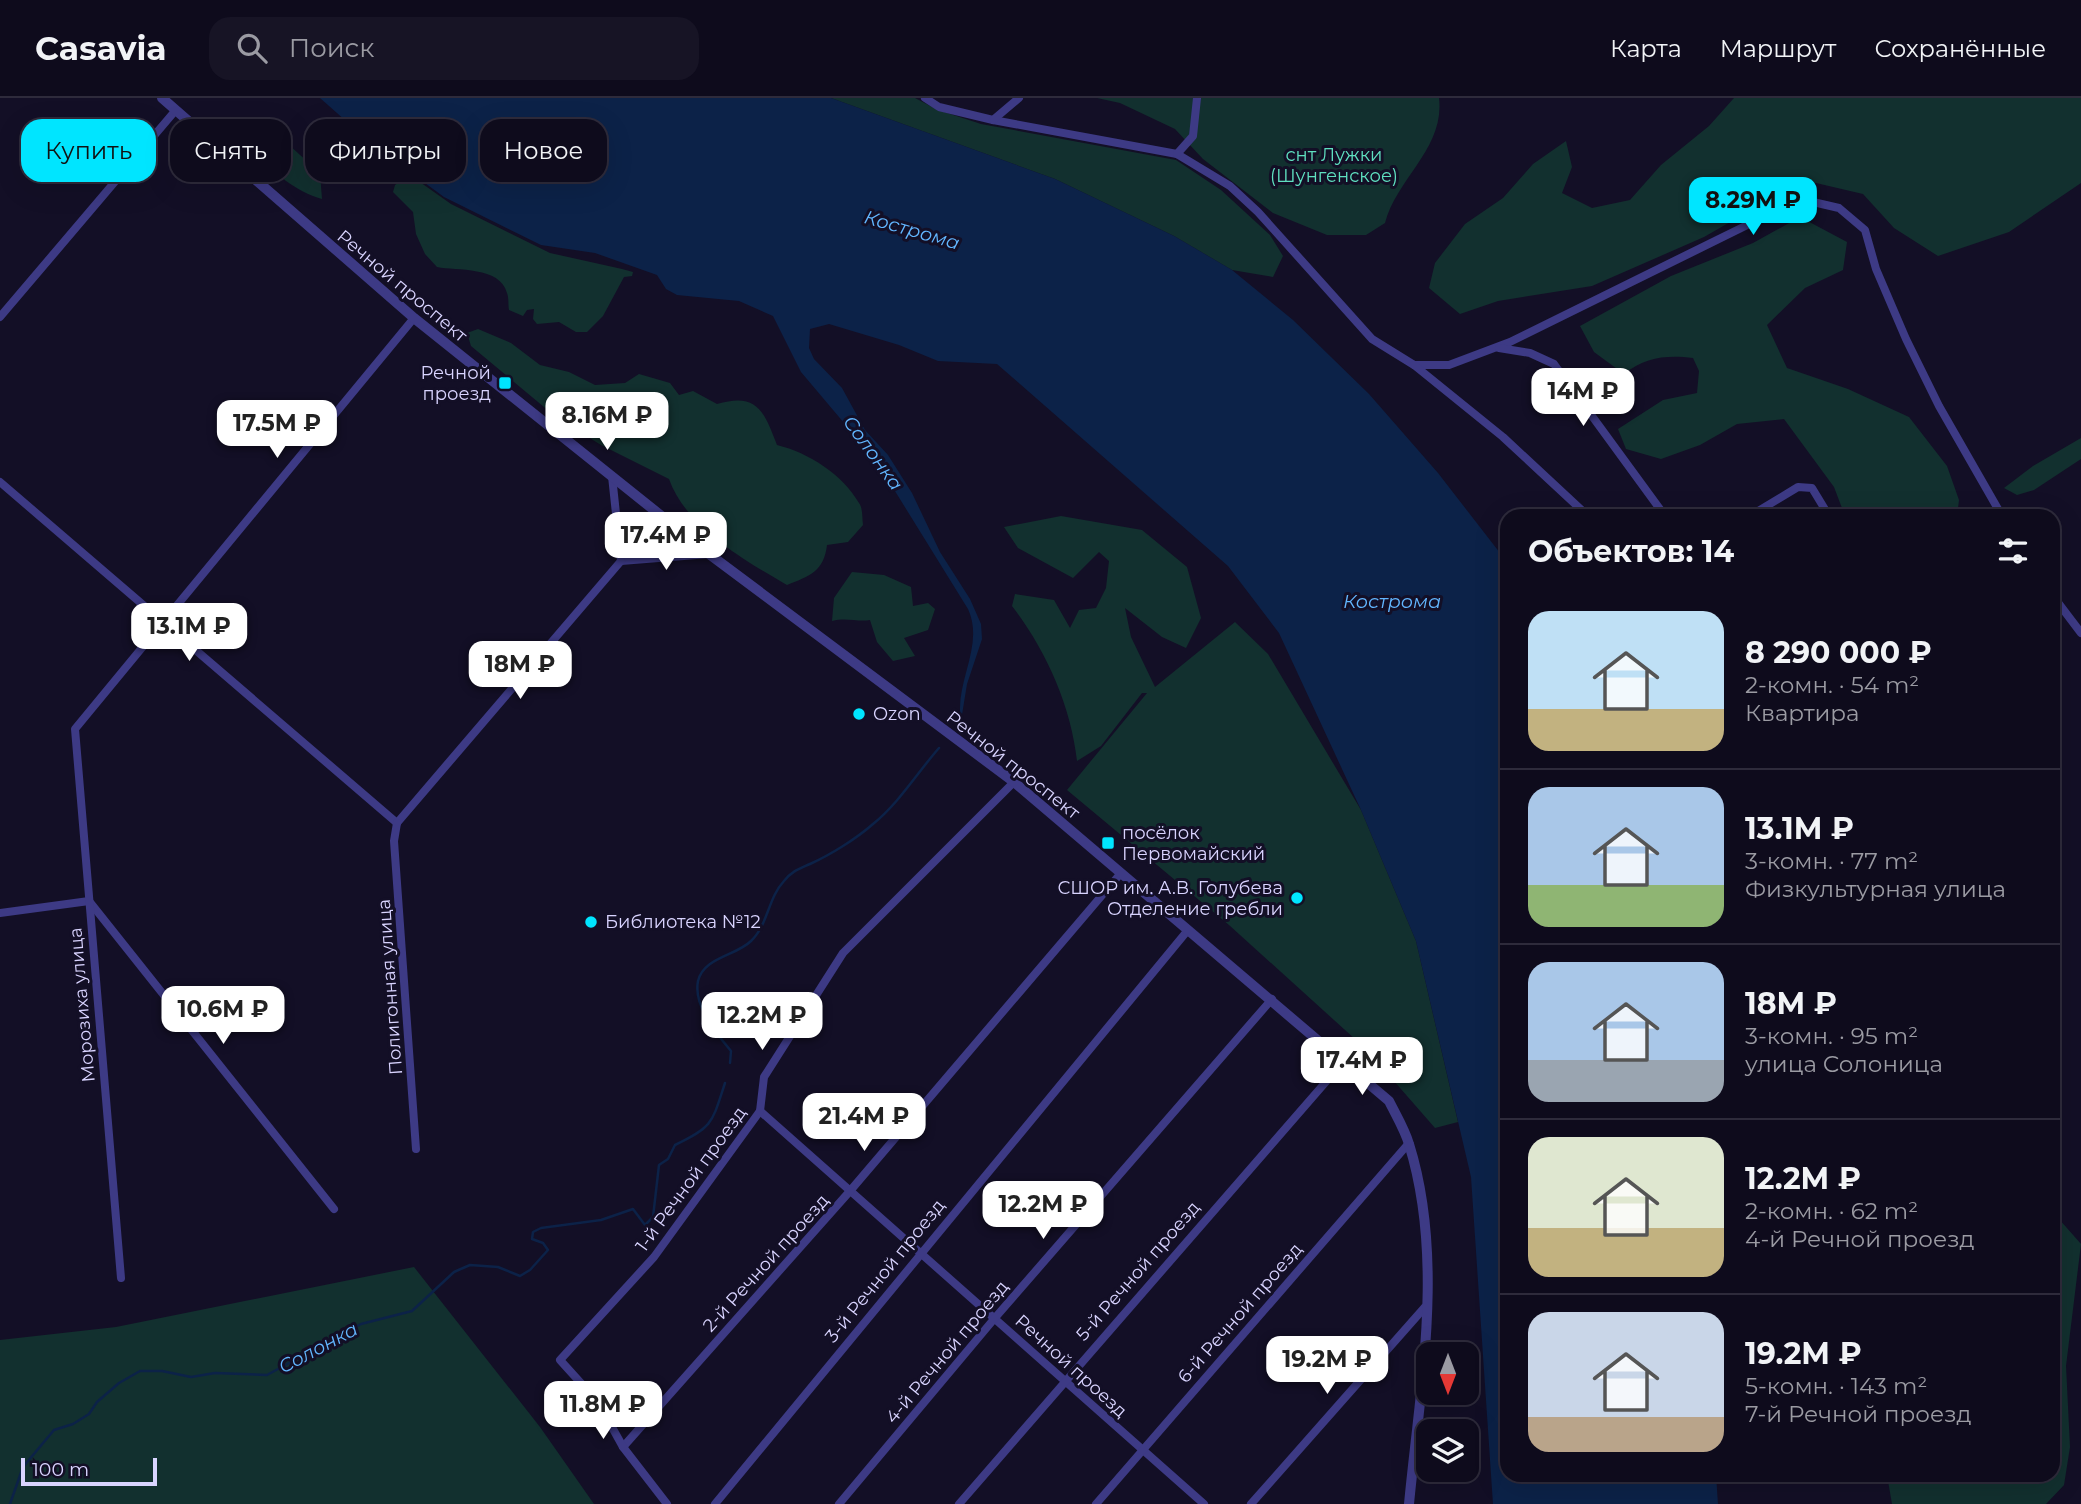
<!DOCTYPE html>
<html lang="ru">
<meta charset="utf-8">
<style>
body{margin:0;font-family:Montserrat,sans-serif;background:#171425;color:#f1f3f6;height:100vh;display:flex;flex-direction:column;font-size:26px;white-space:nowrap}
*{box-sizing:border-box;margin:0}
p{font-size:23px;color:#9b9ba3}
.icon{flex:none;width:38px;height:38px;fill:none;stroke:currentColor;stroke-width:2;stroke-linecap:round;stroke-linejoin:round}
.map{position:relative;flex:1;overflow:hidden}
.side{position:absolute;left:1500px;top:411px;width:560px;height:973px;display:flex;flex-direction:column;background:#0e0b1c;border-radius:21px;box-shadow:0 7px 28px #0002,0 0 0 2px #2e2b3b}
.side>*{flex:none}
.hud{position:absolute;left:21px;top:21px;width:665px;height:63px;display:flex;gap:14px}
.needle{width:46px;rotate:180deg}
.fabs{position:absolute;left:1416px;top:1244px;display:grid;gap:14px}
.fabs a{display:grid;place-items:center;width:63px;height:63px;border-radius:14px;background:#0e0b1c;box-shadow:0 7px 28px #0002,0 0 0 2px #2e2b3b;font-size:35px}
.scale{position:absolute;left:21px;bottom:18px;width:136px;box-sizing:border-box;padding-left:7px;border:4px solid #d9d4ff;border-top:0;font-size:19px;line-height:24px;white-space:nowrap;color:#d9d4ff;-webkit-text-stroke:5px #130f26;paint-order:stroke}
.price{position:absolute;translate:-50% -60px;padding:0 16px;border-radius:14px;background:#fff;color:#222;font-size:23px;line-height:46px;filter:drop-shadow(0 2px 4px #0008)}
.price::after{content:'';position:absolute;left:50%;top:42px;width:21px;height:16px;margin-left:-10px;background:inherit;clip-path:polygon(0 0,100% 0,50% 100%)}
.price.current{background:#00e5ff;color:#111}
ul{padding:0;list-style:none}
li{display:flex;align-items:center;gap:21px;height:175px;padding:0 28px}
li+li{border-top:2px solid #2e2b3b}
li span{display:grid;place-items:center;flex:none;width:196px;height:140px;border-radius:21px;color:#555}
li>.icon{margin-inline-start:auto}
span .icon{width:84px;height:84px;fill:#fffc;stroke-width:1}
li b{font-size:30px}
h2{display:flex;justify-content:space-between;align-items:center;height:84px;padding:0 28px;font-size:30px}
.pill{padding:0 24px;border-radius:21px;background:#0e0b1c;box-shadow:0 7px 28px #0002,0 0 0 2px #2e2b3b;font-size:24px;line-height:63px}
.pill.current{background:#00e5ff;color:#111}
header{display:flex;align-items:center;gap:42px;box-sizing:border-box;height:98px;padding:0 35px;background:#0e0b1c;border-bottom:2px solid #2e2b3b}
header strong{font-size:33px}
nav{display:flex;gap:38px;margin-inline-start:auto;font-size:24px}
.search{width:490px;height:63px;background:#171425;display:flex;align-items:center;gap:18px;box-sizing:border-box;padding:0 24px;border-radius:21px;color:#9b9ba3;font-size:26px}
.map>svg:first-child{display:block}
.green{fill:#12302f}
.water{fill:#0c2248}
.lines{fill:none;stroke-linecap:round;stroke-linejoin:round}
.stream{stroke:#0c2248;stroke-width:2.5}
.minor{stroke:#3d3a85;stroke-width:8}
.tertiary{stroke:#3d3a85;stroke-width:10}
.poi-dot{fill:#00e5ff;stroke:#130f26;stroke-width:2.5}
.labels{text-anchor:middle;dominant-baseline:central;stroke-width:6;stroke-linejoin:round;paint-order:stroke}
.park-label{font-size:18px;fill:#5fe0c0;stroke:#130f26}
.street-label{font-size:18px;fill:#d9d4ff;stroke:#130f26}
.poi-label{font-size:18px;fill:#d9d4ff;stroke:#130f26;text-anchor:start}
.water-label{font-size:19px;font-style:italic;fill:#62b6ff;stroke:#130f26}
</style>
<header>
<strong>Casavia</strong>
<div class="search"><svg class="icon" aria-label="search" viewBox="0 0 24 24"><circle cx="10" cy="10" r="6"/><path d="M15 15l6 6"/></svg>Поиск</div>
<nav><a>Карта</a><a>Маршрут</a><a>Сохранённые</a></nav>
</header>
<div class="map">
<svg width="2081" height="1406" viewBox="0 0 2081 1406">
<rect width="100%" height="100%" fill="#130f26"/>
<!-- green -->
<g class="green">
<polygon points="831,0 915,0 938,12 981,26 1176,62 1221,92 1270,137 1283,158 1273,179 1232,172 1174,138 1055,81"/>
<path d="M 1097,0 L 1439,0 C 1445,50 1397,80 1385,125 L 1366,137 L 1327,137 L 1273,115 L 1203,61 L 1175,31 L 1120,5 Z"/>
<polygon points="1734,0 2081,0 2081,85 2009,134 1938,158 1894,130 1863,96 1816,85 1781,95 1704,139 1592,188 1498,203 1460,216 1429,190 1435,165 1465,126 1503,100 1533,66 1566,43 1572,69 1562,95 1592,110 1630,102 1661,67 1709,28"/>
<path d="M 232,28 L 261,28 L 289,47 L 320,75 L 322,101 C 285,91 256,57 232,28 Z"/>
<path d="M 404,81 L 417,82 L 451,106 L 550,155 L 622,171 L 633,174 L 632,178 L 624,179 L 603,218 L 587,234 L 576,234 L 559,224 L 537,226 L 533,221 L 534,211 L 527,212 L 523,218 L 509,212 C 508,206 509,200 507,195 C 500,168 457,173 437,169 L 425,156 L 416,136 L 413,114 L 393,94 L 395,87 Z"/>
<path d="M 1800,119 L 1847,144 L 1843,172 L 1805,190 L 1767,227 L 1787,270 L 1848,291 L 1909,319 L 1947,368 L 1959,402 L 1957,418 L 1845,418 L 1834,389 L 1784,321 L 1737,326 L 1700,347 L 1661,361 L 1626,351 L 1618,331 L 1663,302 L 1697,295 L 1699,273 L 1693,260 C 1666,257 1646,259 1624,276 L 1594,254 L 1580,228 L 1671,178 L 1753,145 Z"/>
<path d="M 478,231 L 511,245 L 540,267 L 569,274 L 595,287 L 625,285 L 639,276 L 670,285 L 679,297 L 693,293 L 717,306 C 757,294 764,313 777,347 C 809,355 842,376 859,405 C 863,410 862,420 863,427 L 848,444 L 827,447 C 824,473 810,478 787,487 C 744,462 686,429 669,381 L 601,347 L 556,319 L 471,248 L 467,235 Z"/>
<polygon points="2081,340 2081,361 2034,392 2017,397 2004,390 2033,368"/>
<path d="M 1061,418 L 1142,432 L 1187,469 L 1201,520 L 1186,550 L 1162,539 L 1125,510 L 1131,539 L 1155,589 L 1235,524 L 1268,556 L 1361,712 L 1416,843 L 1458,1024 L 1435,1030 L 1366,951 L 1229,827 L 1067,692 L 1147,595 L 1142,595 L 1101,648 L 1077,663 C 1071,608 1046,552 1012,508 L 1015,496 L 1054,502 L 1070,530 L 1079,512 L 1096,510 L 1106,490 L 1109,463 L 1099,454 L 1073,480 L 1018,450 L 1004,429 Z"/>
<path d="M 852,474 L 884,477 L 911,489 L 913,508 L 928,505 L 935,511 L 928,532 L 904,540 L 915,558 L 893,563 L 877,544 L 870,522 C 857,524 846,519 832,523 L 834,500 Z"/>
<polygon points="2059,1121 2081,1146 2066,1268 2070,1349 2064,1387 2046,1406 1892,1406 1887,1377 2053,1377 2053,1123"/>
<polygon points="414,1169 540,1329 594,1406 0,1406 0,1242 116,1229"/>
</g>
<!-- water -->
<path class="water" d="M 320,0 L 831,0 L 1055,81 L 1174,138 L 1232,172 L 1293,222 L 1369,296 L 1438,375 L 1507,464 L 1507,1377 L 1716,1377 L 1718,1406 L 1493,1406 L 1471,1079 L 1416,843 L 1361,712 L 1279,535 L 1228,468 L 997,266 L 938,263 L 899,247 L 829,226 L 810,231 L 809,250 L 814,261 L 842,290 L 865,332 L 888,357 L 912,395 L 940,454 L 970,501 L 981,526 L 982,541 L 967,586 L 961,623 C 954,584 985,548 968,511 L 877,364 L 801,274 L 773,218 L 739,203 L 677,197 L 666,191 L 657,177 L 595,155 L 541,147 L 444,99 L 372,46 Z"/>
<g class="lines">
<!-- stream -->
<g class="stream">
<path d="M 730,965 L 731,953 C 717,936 693,908 698,883 C 704,859 736,858 751,843 C 768,827 768,800 784,783 C 792,773 799,771 810,766 C 830,757 856,741 873,726 C 899,705 917,675 939,650"/>
<path d="M 10,1406 L 23,1369 L 54,1332 L 73,1326 L 89,1316 L 97,1304 L 119,1285 L 140,1273 L 162,1273 L 191,1279 L 215,1275 L 267,1277 L 361,1226 L 412,1213 L 454,1174 L 470,1167 L 498,1169 L 520,1178 L 530,1172 L 548,1152 L 543,1145 L 532,1141 L 533,1134 L 541,1130 L 601,1122 L 633,1111 L 645,1127 L 653,1119 L 659,1067 L 668,1061 L 675,1047 C 713,1029 712,1025 725,985"/>
</g>
<!-- minor -->
<g class="minor">
<polyline points="925,0 939,9 993,22 1177,56 1230,88 1258,114 1372,241 1414,267 1449,267 1510,244 1800,101 1839,110 1865,132 1876,171 1906,241 1939,308 2002,418"/>
<polyline points="993,22 1019,0"/>
<polyline points="1177,56 1193,38 1197,0"/>
<polyline points="0,219 175,13"/>
<polyline points="1499,250 1530,255 1554,266 1665,418"/>
<polyline points="1414,267 1503,339 1588,418"/>
<polyline points="612,378 621,463"/>
<polyline points="0,384 397,725"/>
<polyline points="1750,418 1798,389 1812,390 1829,418"/>
<polyline points="621,463 709,456"/>
<polyline points="2053,498 2081,535"/>
<polyline points="397,725 621,463"/>
<polyline points="397,725 394,743 416,1051"/>
<polyline points="0,815 89,803 334,1111"/>
<polyline points="760,1013 1204,1406"/>
<polyline points="121,1180 75,631 414,220"/>
<polyline points="623,1349 850,1093 1121,775"/>
<polyline points="667,1406 623,1349 598,1304 560,1262 654,1159 760,1013 764,979 843,855 1014,684"/>
<polyline points="715,1406 1188,832"/>
<polyline points="839,1406 994,1221 1272,901"/>
<polyline points="959,1406 1344,963"/>
<polyline points="1096,1406 1409,1045"/>
<polyline points="1251,1406 1425,1209"/>
</g>
<!-- tertiary -->
<path class="tertiary" d="M 162,0 L 414,220 L 709,456 L 1014,684 L 1389,1003 C 1396,1017 1405,1032 1409,1046 C 1445,1161 1420,1290 1409,1406"/>
</g>
<!-- markers -->
<g class="poi-dot">
<rect x="498" y="278" width="14" height="14" rx="3.5"/>
<circle cx="859" cy="616" r="7"/>
<rect x="1101" y="738" width="14" height="14" rx="3.5"/>
<circle cx="1297" cy="800" r="7"/>
<circle cx="591" cy="824" r="7"/>
</g>
<g class="labels">
<!-- park labels -->
<g class="park-label">
<text x="1334" y="57">снт Лужки<tspan x="1334" dy="21">(Шунгенское)</tspan></text>
</g>
<!-- street labels -->
<g class="street-label">
<text transform="translate(402 188) rotate(40)">Речной проспект</text>
<text transform="translate(1013 667) rotate(38)">Речной проспект</text>
<text transform="translate(390 889) rotate(-94)">Полигонная улица</text>
<text transform="translate(82 907) rotate(-95)">Морозиха улица</text>
<text transform="translate(691 1081) rotate(-54)">1-й Речной проезд</text>
<text transform="translate(766 1165) rotate(-48)">2-й Речной проезд</text>
<text transform="translate(885 1173) rotate(-51)">3-й Речной проезд</text>
<text transform="translate(1138 1173) rotate(-49)">5-й Речной проезд</text>
<text transform="translate(1240 1215) rotate(-49)">6-й Речной проезд</text>
<text transform="translate(947 1254) rotate(-50)">4-й Речной проезд</text>
<text transform="translate(1071 1268) rotate(42)">Речной проезд</text>
</g>
<!-- poi labels -->
<g class="poi-label">
<text x="491" y="275" text-anchor="end">Речной<tspan x="491" dy="21">проезд</tspan></text>
<text x="873" y="616">Ozon</text>
<text x="1122" y="735">посёлок<tspan x="1122" dy="21">Первомайский</tspan></text>
<text x="1283" y="790" text-anchor="end">СШОР им. А.В. Голубева<tspan x="1283" dy="21">Отделение гребли</tspan></text>
<text x="605" y="824">Библиотека №12</text>
</g>
<!-- water labels -->
<g class="water-label">
<text transform="translate(912 132) rotate(16)">Кострома</text>
<text transform="translate(873 355) rotate(54)">Солонка</text>
<text x="1392" y="503">Кострома</text>
<text transform="translate(318 1250) rotate(-28)">Солонка</text>
</g>
</g>
</svg>
<div class="fabs">
<a><svg class="needle" viewBox="-14 -14 28 28"><path d="M0-13l5 13h-10z" fill="#e53935"/><path d="M0 13l5-13h-10z" fill="#9b9ba3"/></svg></a>
<a><svg class="icon" aria-label="layers" viewBox="0 0 24 24"><path d="M12 4l9 5-9 5-9-5zM3 14l9 5 9-5"/></svg></a>
</div>
<div class="scale">100 m</div>
<b class="price current" style="left:1753px;top:139px">8.29M ₽</b>
<b class="price" style="left:1583px;top:330px">14M ₽</b>
<b class="price" style="left:607px;top:354px">8.16M ₽</b>
<b class="price" style="left:277px;top:362px">17.5M ₽</b>
<b class="price" style="left:666px;top:474px">17.4M ₽</b>
<b class="price" style="left:189px;top:565px">13.1M ₽</b>
<b class="price" style="left:520px;top:603px">18M ₽</b>
<b class="price" style="left:223px;top:948px">10.6M ₽</b>
<b class="price" style="left:762px;top:954px">12.2M ₽</b>
<b class="price" style="left:1362px;top:999px">17.4M ₽</b>
<b class="price" style="left:864px;top:1055px">21.4M ₽</b>
<b class="price" style="left:1043px;top:1143px">12.2M ₽</b>
<b class="price" style="left:1327px;top:1298px">19.2M ₽</b>
<b class="price" style="left:603px;top:1343px">11.8M ₽</b>
<div class="hud">
<a class="pill current">Купить</a>
<a class="pill">Снять</a>
<a class="pill">Фильтры</a>
<a class="pill">Новое</a>
</div>
<section class="side">
<h2>Объектов: 14<svg class="icon" aria-label="filters" viewBox="0 0 24 24"><path d="M4 7h16M4 17h16"/><circle cx="9" cy="7" r="2"/><circle cx="15" cy="17" r="2"/></svg></h2>
<ul>
<li><span style="background:linear-gradient(#bfe0f5 70%,#c2b280 0)"><svg class="icon" aria-label="home" viewBox="0 0 24 24"><path d="M3 11l9-7 9 7M6 9v11h12V9"/></svg></span><div><b>8 290 000 ₽</b><p>2-комн. · 54 m²</p><p>Квартира</p></div></li>
<li><span style="background:linear-gradient(#a9c7e8 70%,#8fb573 0)"><svg class="icon" aria-label="home" viewBox="0 0 24 24"><path d="M3 11l9-7 9 7M6 9v11h12V9"/></svg></span><div><b>13.1M ₽</b><p>3-комн. · 77 m²</p><p>Физкультурная улица</p></div></li>
<li><span style="background:linear-gradient(#a9c7e8 70%,#9aa5b1 0)"><svg class="icon" aria-label="home" viewBox="0 0 24 24"><path d="M3 11l9-7 9 7M6 9v11h12V9"/></svg></span><div><b>18M ₽</b><p>3-комн. · 95 m²</p><p>улица Солоница</p></div></li>
<li><span style="background:linear-gradient(#dfe7d0 65%,#c2b280 0)"><svg class="icon" aria-label="home" viewBox="0 0 24 24"><path d="M3 11l9-7 9 7M6 9v11h12V9"/></svg></span><div><b>12.2M ₽</b><p>2-комн. · 62 m²</p><p>4-й Речной проезд</p></div></li>
<li><span style="background:linear-gradient(#c9d6e8 75%,#b9a48a 0)"><svg class="icon" aria-label="home" viewBox="0 0 24 24"><path d="M3 11l9-7 9 7M6 9v11h12V9"/></svg></span><div><b>19.2M ₽</b><p>5-комн. · 143 m²</p><p>7-й Речной проезд</p></div></li>
</ul>
</section>
</div>
